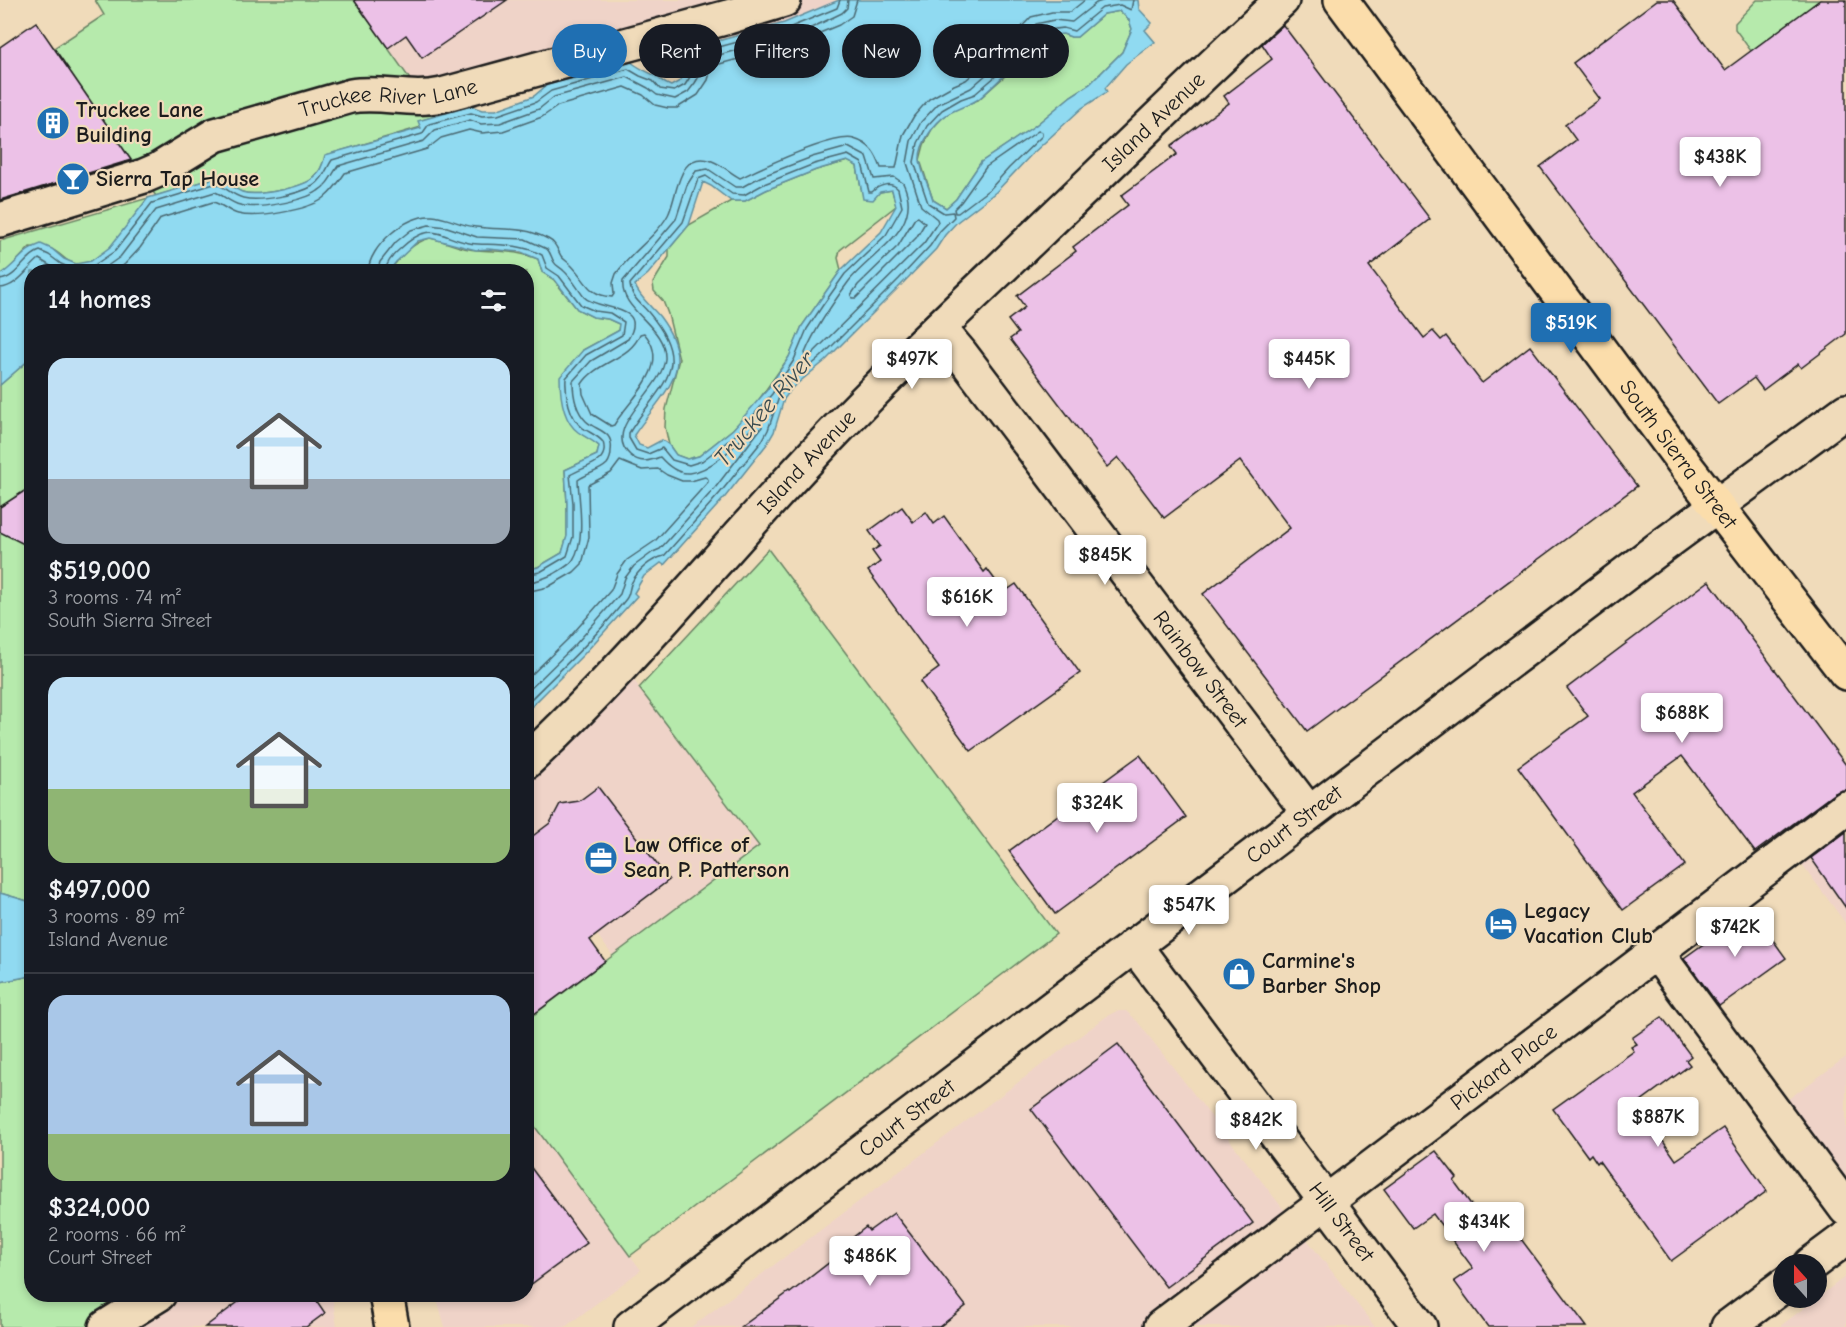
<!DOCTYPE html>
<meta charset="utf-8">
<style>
body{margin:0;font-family:"Comic Neue",sans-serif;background:#20242c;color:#f1f3f6;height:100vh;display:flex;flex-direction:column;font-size:22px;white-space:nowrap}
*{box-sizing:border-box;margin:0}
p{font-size:20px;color:#9ea1a6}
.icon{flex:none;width:33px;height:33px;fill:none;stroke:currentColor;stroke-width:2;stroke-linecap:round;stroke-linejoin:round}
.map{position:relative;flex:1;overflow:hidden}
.sheet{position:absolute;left:24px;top:264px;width:510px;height:1038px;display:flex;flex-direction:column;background:#171b24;border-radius:24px;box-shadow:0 3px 9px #0003}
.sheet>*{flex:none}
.hud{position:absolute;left:552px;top:24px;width:570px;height:54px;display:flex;gap:12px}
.needle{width:39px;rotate:339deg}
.tools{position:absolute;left:1773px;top:1254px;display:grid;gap:12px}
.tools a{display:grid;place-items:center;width:54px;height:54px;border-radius:50%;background:#171b24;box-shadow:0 3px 9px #0003;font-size:30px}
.price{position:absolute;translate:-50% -51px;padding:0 14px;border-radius:6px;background:#fff;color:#222;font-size:20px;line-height:39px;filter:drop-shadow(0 2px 3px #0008)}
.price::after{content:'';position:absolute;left:50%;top:36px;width:18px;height:14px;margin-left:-9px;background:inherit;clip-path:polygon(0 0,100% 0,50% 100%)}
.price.selected{background:#1f6fb2;color:#fff}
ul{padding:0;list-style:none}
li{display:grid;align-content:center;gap:12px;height:318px;padding:0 24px}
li+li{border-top:2px solid #363941}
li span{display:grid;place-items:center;height:186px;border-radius:18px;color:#555}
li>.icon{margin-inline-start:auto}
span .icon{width:108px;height:108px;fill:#fffc;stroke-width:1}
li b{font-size:26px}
h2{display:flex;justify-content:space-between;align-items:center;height:72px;padding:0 24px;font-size:26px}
.chip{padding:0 21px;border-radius:27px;background:#171b24;box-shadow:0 3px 9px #0003;font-size:21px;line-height:54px}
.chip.selected{background:#1f6fb2;color:#fff}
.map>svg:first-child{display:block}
.built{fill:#efd3c8}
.green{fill:#b6eaac;stroke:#698364;stroke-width:1.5}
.water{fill:#90daf1;stroke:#628e9c;stroke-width:1.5;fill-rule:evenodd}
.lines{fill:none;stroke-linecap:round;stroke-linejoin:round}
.shore{stroke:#4a6871;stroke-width:1.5}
.building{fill:#ecc1e7;stroke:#1c1c1c;stroke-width:1.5}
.minor-casing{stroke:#1c1c1c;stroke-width:38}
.major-casing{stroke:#1c1c1c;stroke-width:38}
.minor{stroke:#f0dbba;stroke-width:33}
.major{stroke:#fbddab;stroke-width:33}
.labels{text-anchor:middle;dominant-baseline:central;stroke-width:4.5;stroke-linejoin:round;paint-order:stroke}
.street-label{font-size:22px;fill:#1c1c1c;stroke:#f0dbba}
.poi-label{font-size:22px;font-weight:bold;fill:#1c1c1c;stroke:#f0dbba;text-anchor:start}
.water-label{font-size:24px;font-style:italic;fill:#394c51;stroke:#f0dbba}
</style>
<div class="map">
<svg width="1846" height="1327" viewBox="0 0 1846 1327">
<rect width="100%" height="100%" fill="#f0dbba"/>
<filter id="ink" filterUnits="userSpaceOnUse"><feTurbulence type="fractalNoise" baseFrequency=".0167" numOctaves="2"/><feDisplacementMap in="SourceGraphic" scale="12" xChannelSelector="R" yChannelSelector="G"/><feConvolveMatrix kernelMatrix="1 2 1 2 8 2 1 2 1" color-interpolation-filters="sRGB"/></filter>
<g filter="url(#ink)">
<!-- built -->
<g class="built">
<polygon points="354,0 839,0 784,23 631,62 436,116"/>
<polygon points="633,679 759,846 613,956 527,842 527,784"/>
<polygon points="1846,808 1846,924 1791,849"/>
<polygon points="1117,1011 1126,1011 1137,1021 1375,1327 691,1327 1107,1016"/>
<polygon points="1846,1057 1846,1203 1773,1110"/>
<polygon points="527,1116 641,1270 565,1327 445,1327 436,1295 526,1294"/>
<polygon points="1846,1276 1846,1327 1779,1327"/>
<polygon points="182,1294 332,1295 337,1327 129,1327"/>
</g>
<!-- green -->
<g class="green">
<path d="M 95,0 L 354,0 L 436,116 L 419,121 L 421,127 L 326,155 C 323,165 320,172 312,179 C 300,188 256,197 242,192 C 234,189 226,181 218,177 L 156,196 L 54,48 L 104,15 Z"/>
<polygon points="1757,0 1820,0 1751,51 1735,29 1735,23"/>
<polygon points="1120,11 1129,20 1132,29 1122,52 1090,84 1071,96 1036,125 981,162 956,199 946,208 933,200 920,160 924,145 932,129 945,115 964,105 978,100 1015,67 1043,36 1063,34 1071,37 1077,37 1104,14"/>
<polygon points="848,161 857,166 861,188 880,192 892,190 896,206 840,250 838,258 841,270 802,326 789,357 753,408 733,429 699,456 687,459 676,455 669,445 665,427 666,409 679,359 668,314 663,301 654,291 653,283 669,257 669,249 689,225 731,201 745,201 766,190 816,170"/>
<path d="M 148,198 C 132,219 107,264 78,264 C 67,264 62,254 53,250 C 47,247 37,248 30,247 L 9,269 L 0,275 L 0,241 Z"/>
<path d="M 430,238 C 446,241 461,250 477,250 C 500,252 516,250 538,259 L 542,272 L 554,280 L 577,309 L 593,317 L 608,319 L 619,324 L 618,331 L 583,350 L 581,434 L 592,440 L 599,446 L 597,455 L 565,470 L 567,503 L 567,537 L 562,553 L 538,567 L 527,570 L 526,272 L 389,272 C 400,256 412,243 430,238 Z"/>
<polygon points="31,358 31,902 0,893 0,385"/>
<polygon points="768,549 1056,934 630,1256 527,1116 527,1020 759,846 639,688"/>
<polygon points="31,976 32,1294 181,1295 129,1327 0,1327 0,982"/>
</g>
<!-- water -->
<g class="water">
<path d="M 839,0 L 1138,0 L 1139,9 L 1152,23 L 1145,30 L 1155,42 L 1126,64 L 1105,88 L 1107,92 L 1082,108 L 1031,155 L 996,192 L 957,222 L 945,235 L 936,249 L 903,283 L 825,361 L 792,388 L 784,399 L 774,432 L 767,444 L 725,497 L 664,565 L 661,563 L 644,576 L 634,593 L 637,596 L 584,654 L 530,708 L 526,705 L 527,570 L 538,567 L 562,553 L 567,536 L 567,503 L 565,470 L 597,455 L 599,446 C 592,440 585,437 578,432 C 562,420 560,395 560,377 L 583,350 L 618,331 L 619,324 L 608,319 L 593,317 L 577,309 L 555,280 L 542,272 L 538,259 L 521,252 L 488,249 L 476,250 L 430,238 L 418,241 L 396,262 L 389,271 L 32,272 L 31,358 L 0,385 L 0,275 C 15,266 24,249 41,244 L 52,249 L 64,259 L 76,264 L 91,261 L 110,247 L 148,198 L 218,177 C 225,181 234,189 242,192 C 256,197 300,188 312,179 C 320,173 323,165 325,155 L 421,128 L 418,121 L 471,106 L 482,110 L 496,110 L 534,96 L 547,85 L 631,62 C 639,68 645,71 654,75 C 661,79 662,83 671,86 L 680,81 L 688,69 L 686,61 L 679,58 L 674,53 L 784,23 ZM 1120,11 L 1129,20 L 1132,29 L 1122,52 L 1090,84 L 1071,96 L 1036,125 L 981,162 L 956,199 L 946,208 L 933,200 C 930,189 921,171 920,160 C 919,144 935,122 948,114 C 958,108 973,104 981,97 C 1003,78 1022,57 1043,36 L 1063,34 L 1071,37 L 1077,37 L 1104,14 ZM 847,161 L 857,166 L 863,199 L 873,200 L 880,192 L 892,190 L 896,206 L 881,232 L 841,270 L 802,326 L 789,357 L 767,390 L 733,429 L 699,456 L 687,459 L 676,455 L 669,445 L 662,440 L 647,448 L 639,445 L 634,435 C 663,392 699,369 660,317 C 652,307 639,297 635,285 L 648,274 L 689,225 L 703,182 L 711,186 L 731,201 L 745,201 L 766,190 L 816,170 Z"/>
<polygon points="0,893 31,902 31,976 0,982"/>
</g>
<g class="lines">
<!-- shore -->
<g class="shore">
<polygon points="1038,131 1042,132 1042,136 1009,168 991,188 958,213 955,213 954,209 961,202 986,167"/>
<path d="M 848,155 L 862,163 L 869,192 L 872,192 C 879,185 891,181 898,189 L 902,207 L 886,235 L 845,274 L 823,305 L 807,329 L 794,360 L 772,394 L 737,434 L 702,461 L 689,465 L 672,460 L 662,448 L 648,454 L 636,450 L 629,438 L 629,433 C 658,385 696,369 649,313 C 641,303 631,298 630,284 L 683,222 L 698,179 L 706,176 L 732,194 L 744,195 L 764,184 L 814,164 Z"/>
<polygon points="918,217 925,223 916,238 856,298 852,298 851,295 858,285 898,246 915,218"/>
<path d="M 99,272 L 120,257 L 156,210 L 215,192 C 223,195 231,203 240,205 C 256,210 304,201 318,191 C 328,185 332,175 338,166 L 424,141 L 435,130 L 470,120 L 481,124 L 500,123 L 539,109 L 554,97 L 627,77 L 648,88 L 657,95 L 675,99 L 688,92 L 695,83 L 701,73 L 702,60 L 809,29 L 842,13 L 847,8 L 848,0"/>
<path d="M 115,272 L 125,264 L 140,248 L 161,218 L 213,202 C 222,204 229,212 238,214 C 257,219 309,210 324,198 C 333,191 339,182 345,173 L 427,149 L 441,138 L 469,130 L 482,133 L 503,131 L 542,117 L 558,106 L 625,87 L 643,95 L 655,105 L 668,108 L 677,108 L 698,95 L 708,80 L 712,66 L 791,45 L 839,25 L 852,16 L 857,0"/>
<path d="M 368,272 C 369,246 407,214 432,216 C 448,217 461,226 476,227 C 503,231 521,225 548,239 C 556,243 557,249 561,256 C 564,260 568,262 571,265 C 587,281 587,295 612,297 L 614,294 L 613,283 L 616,274 C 630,253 656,237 668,215 C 678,196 677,149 712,161 C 723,165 730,173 740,178 C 761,168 834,133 854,139 C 871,144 876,154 881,168 L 896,168 L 903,135 L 914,116 L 929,99 L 954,85 L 966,80 L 999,51 L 1031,17 L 1052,12 L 1070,12 L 1085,0"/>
<path d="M 377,272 L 380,262 L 396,242 L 411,230 L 429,225 L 447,227 L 477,237 L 525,239 L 547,249 C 551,253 551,257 554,262 C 556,266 560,267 564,271 C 572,278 577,288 584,297 C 597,311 650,303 628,339 L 591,361 L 573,381 C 573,394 576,411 586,421 C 596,431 614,430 611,451 C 611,456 610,460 607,464 C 599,472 587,473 578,480 C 579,502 586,540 573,560 C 569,566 560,570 554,574 C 545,578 536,582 526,583"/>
<path d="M 385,272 C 386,262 393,255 400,249 C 435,215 443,243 478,244 C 501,245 521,244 542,255 L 547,268 L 559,276 L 581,305 L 595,311 L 610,313 L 624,322 L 622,335 L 586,355 L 566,378 C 565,394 569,418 583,428 C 590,433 597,435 603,442 C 610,464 584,466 570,475 L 573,503 L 573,537 L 567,556 L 540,572 L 526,575"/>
<path d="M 0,280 C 18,278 24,256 40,251 L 49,255 L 61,264 L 75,270 L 93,266 L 115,251 L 152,203 L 214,184 L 218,184 C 225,188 234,196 243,198 C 260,202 297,195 313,186 C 323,180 326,169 332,160 L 422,134 L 429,124 L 471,113 L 482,116 L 498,115 L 536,102 L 551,91 L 628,69 L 640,76 L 653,81 L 660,89 L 674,91 L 685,85 L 693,72 L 691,57 L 693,54 L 786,29 L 837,8 L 840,0"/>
<path d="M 0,288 C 17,287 27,269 39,259 L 60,272"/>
<path d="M 644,333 C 673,366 631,397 614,425 L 611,426 L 592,414 L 583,394 L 582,384 C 597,361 631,359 640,334 Z"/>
<polyline points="526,592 548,587 574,572 582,564 589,537 588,485 611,473 620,461 642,470 658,469 667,475 682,481 691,481 705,477 708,479 708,482 655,541 627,560 617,574 611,590 568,639 526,680"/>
<path d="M 526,693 L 575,645 L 620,594 L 625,578 L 634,566 L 653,552 L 660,549 L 715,488 L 762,427 L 761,423 L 757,423 C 741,439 714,471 689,473 C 677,474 667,465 660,457 C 650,461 640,464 630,455 C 600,428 662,391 665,359 C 667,326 619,311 623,281 L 676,219 L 687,185 L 696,171 L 708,169 L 735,187 L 742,187 L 760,177 L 812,157 L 848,147 L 867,157 L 874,179 L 894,177 L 903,183 C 925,228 872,252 849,281 C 832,304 816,327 805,353 L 806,356 L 809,357 L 924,243 L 938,222 L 937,219 L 921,206 L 907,163 L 911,141 L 921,122 L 938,104 L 971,88 L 1005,58 L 1036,24 L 1054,20 L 1072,22 L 1096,3 L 1105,0"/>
<path d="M 526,701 L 530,700 C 563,667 598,635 626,599 C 630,594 629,587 632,582 C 638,570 651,559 664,556 L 720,493 L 762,441 L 768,430 L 779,397 L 787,385 L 821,357 L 899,279 L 930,246 L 940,231 L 954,217 L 953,212 L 944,213 L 928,203 L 914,162 L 918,143 L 927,126 L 942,110 L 961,99 L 975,94 L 1011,63 L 1040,31 L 1063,28 L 1074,31 L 1102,8 L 1120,5 L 1131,10 L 1133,0"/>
</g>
</g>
<!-- building -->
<g class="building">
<polygon points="354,0 507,0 422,58 406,35 388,48"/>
<polygon points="1657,0 1673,0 1725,70 1820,0 1846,0 1846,334 1801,368 1798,364 1763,390 1754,378 1718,404 1540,167 1576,140 1565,125 1600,99 1573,63"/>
<polygon points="36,22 131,160 0,200 0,47"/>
<polygon points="1283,25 1430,219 1369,266 1424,338 1433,331 1441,340 1446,336 1482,383 1530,346 1637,486 1307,731 1203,594 1290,528 1240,461 1164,518 1118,457 1107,467 1010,339 1018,333 1008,320 1025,307 1017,296 1076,251 1073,247 1128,205 1121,196 1177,154 1171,146 1229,103 1224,96 1272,59 1262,44"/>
<polygon points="32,486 32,548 0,532 0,507"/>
<polygon points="902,507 913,522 926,512 934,524 944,516 984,572 987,569 1004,592 1016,584 1080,673 971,751 920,682 939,668 868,571 880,562 872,551 880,546 869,531"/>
<polygon points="1709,581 1846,765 1846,790 1835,793 1755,852 1682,756 1632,792 1685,865 1623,910 1518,767 1588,716 1567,688"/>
<polygon points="1140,755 1186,817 1055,914 1009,851"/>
<polygon points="598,787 669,880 590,940 605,961 526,1020 526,841 550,823 560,804 579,801"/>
<polygon points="1846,832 1846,908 1811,858"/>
<polygon points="1751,910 1786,958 1719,1006 1684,958"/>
<polygon points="1662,1017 1691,1056 1686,1060 1690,1065 1637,1104 1676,1160 1723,1128 1767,1191 1671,1261 1599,1161 1597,1163 1591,1154 1588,1157 1553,1109 1634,1051 1631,1047 1637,1044 1632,1038"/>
<polygon points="1118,1044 1253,1223 1166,1287 1031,1109"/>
<polygon points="1436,1151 1457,1178 1454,1181 1496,1239 1507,1230 1511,1234 1515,1231 1587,1327 1488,1327 1454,1281 1473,1268 1433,1214 1413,1228 1384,1189"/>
<polygon points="526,1161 587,1243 526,1288"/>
<polygon points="894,1213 966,1306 939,1327 741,1327 789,1292 790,1293 844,1251 841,1247 866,1227 869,1231"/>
<polygon points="249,1294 312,1294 325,1313 306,1327 205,1327"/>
</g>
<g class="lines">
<defs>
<g id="minor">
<path id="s1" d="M 0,220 L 144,176 L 158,170 L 215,135 L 351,96 C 382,91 411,102 442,95 L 728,17 L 784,0"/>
<path id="s2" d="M 939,328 L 961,354 L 1309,813"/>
<path id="s3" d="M 526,762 C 628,667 715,559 810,458 C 883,379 962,306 1040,231 C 1121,154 1200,76 1282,0"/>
<path id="s4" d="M 1134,945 L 1420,1327"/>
<polyline points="1656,952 1846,1209"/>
<polyline points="1811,1264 1846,1238"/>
<polyline points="106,1327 159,1294"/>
<path id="s5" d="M 631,1327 L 1662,546 L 1846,411"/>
<path id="s6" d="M 1161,1327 L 1846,808"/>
<polyline points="1728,1327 1784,1285"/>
</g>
<g id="major">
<path id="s7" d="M 1341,0 L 1686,466 L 1846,673"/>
<polyline points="386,1294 392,1327"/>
</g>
</defs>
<!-- minor casing -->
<use href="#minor" class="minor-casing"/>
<!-- major casing -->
<use href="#major" class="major-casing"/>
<!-- minor -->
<use href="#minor" class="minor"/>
<!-- major -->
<use href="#major" class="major"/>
</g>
</g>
<!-- icons -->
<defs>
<symbol id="building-disc" viewBox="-11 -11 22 22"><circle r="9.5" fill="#1f6fb2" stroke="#f0dbba"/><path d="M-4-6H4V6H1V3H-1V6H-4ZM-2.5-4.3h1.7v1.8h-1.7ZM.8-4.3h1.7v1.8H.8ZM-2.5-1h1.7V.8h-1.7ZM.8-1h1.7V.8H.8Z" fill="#fff"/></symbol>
<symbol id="bar-disc" viewBox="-11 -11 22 22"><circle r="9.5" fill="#1f6fb2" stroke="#f0dbba"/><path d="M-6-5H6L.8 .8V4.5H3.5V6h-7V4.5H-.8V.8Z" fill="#fff"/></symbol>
<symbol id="office-disc" viewBox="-11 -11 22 22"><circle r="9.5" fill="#1f6fb2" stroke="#f0dbba"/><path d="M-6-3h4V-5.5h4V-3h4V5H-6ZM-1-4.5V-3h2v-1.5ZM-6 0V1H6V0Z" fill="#fff"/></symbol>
<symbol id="hotel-disc" viewBox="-11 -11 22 22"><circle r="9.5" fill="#1f6fb2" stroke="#f0dbba"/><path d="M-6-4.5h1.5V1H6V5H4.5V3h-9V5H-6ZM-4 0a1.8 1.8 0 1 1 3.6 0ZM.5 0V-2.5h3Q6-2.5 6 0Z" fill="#fff"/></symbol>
<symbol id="shop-disc" viewBox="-11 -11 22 22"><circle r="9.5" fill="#1f6fb2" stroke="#f0dbba"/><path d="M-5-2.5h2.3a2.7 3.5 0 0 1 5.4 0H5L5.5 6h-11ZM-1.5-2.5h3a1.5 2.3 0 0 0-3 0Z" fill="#fff"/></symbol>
</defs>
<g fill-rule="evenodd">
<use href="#building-disc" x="34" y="104" width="38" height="38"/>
<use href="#bar-disc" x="54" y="160" width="38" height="38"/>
<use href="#office-disc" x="582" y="839" width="38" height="38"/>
<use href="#hotel-disc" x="1482" y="905" width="38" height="38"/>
<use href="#shop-disc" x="1220" y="955" width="38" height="38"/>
</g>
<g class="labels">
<!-- street labels -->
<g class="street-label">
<text stroke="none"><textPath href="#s1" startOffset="411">Truckee River Lane</textPath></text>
<text stroke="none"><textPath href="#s3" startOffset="897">Island Avenue</textPath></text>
<text stroke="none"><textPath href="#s7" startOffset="566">South Sierra Street</textPath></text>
<text stroke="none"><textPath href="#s3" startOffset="411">Island Avenue</textPath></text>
<text stroke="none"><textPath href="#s2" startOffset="430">Rainbow Street</textPath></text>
<text stroke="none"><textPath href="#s5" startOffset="832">Court Street</textPath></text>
<text stroke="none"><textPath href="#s6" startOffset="430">Pickard Place</textPath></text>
<text stroke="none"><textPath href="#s5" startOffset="346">Court Street</textPath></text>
<text stroke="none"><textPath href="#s4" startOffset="346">Hill Street</textPath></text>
</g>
<!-- poi labels -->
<g class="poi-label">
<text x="76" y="110">Truckee Lane<tspan x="76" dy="25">Building</tspan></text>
<text x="96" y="179">Sierra Tap House</text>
<text x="624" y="845">Law Office of<tspan x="624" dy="25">Sean P. Patterson</tspan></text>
<text x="1524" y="911">Legacy<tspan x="1524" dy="25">Vacation Club</tspan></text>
<text x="1262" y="961">Carmine's<tspan x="1262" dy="25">Barber Shop</tspan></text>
</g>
<!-- water labels -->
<g class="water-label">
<text transform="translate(764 409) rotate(-50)">Truckee River</text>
</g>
</g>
</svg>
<div class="tools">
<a><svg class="needle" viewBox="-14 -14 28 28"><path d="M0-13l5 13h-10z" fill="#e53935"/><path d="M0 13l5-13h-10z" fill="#9ea1a6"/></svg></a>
</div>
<b class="price" style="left:1720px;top:188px">$438K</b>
<b class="price selected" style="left:1571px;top:354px">$519K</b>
<b class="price" style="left:912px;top:390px">$497K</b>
<b class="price" style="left:1309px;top:390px">$445K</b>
<b class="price" style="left:1105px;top:586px">$845K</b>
<b class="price" style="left:967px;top:628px">$616K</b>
<b class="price" style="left:1682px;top:744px">$688K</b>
<b class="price" style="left:1097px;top:834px">$324K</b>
<b class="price" style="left:1189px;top:936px">$547K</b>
<b class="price" style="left:1735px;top:958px">$742K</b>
<b class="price" style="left:1658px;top:1148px">$887K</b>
<b class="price" style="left:1256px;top:1151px">$842K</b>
<b class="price" style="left:1484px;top:1253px">$434K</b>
<b class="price" style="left:870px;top:1287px">$486K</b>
<div class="hud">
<a class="chip selected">Buy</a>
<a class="chip">Rent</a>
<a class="chip">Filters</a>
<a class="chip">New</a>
<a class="chip">Apartment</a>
</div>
<section class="sheet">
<h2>14 homes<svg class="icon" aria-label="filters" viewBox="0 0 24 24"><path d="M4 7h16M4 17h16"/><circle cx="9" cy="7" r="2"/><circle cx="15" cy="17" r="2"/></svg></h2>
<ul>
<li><span style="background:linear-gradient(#bfe0f5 65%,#9aa5b1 0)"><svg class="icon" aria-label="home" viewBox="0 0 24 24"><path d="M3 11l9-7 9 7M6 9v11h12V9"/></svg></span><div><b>$519,000</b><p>3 rooms · 74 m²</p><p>South Sierra Street</p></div></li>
<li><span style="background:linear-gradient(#bfe0f5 60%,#8fb573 0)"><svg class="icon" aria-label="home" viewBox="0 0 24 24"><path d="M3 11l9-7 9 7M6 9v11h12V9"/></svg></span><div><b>$497,000</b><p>3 rooms · 89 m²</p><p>Island Avenue</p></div></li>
<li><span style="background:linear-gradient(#a9c7e8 75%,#8fb573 0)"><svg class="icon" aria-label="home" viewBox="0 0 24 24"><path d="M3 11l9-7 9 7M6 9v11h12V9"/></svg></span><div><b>$324,000</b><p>2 rooms · 66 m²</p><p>Court Street</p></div></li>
</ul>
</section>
</div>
